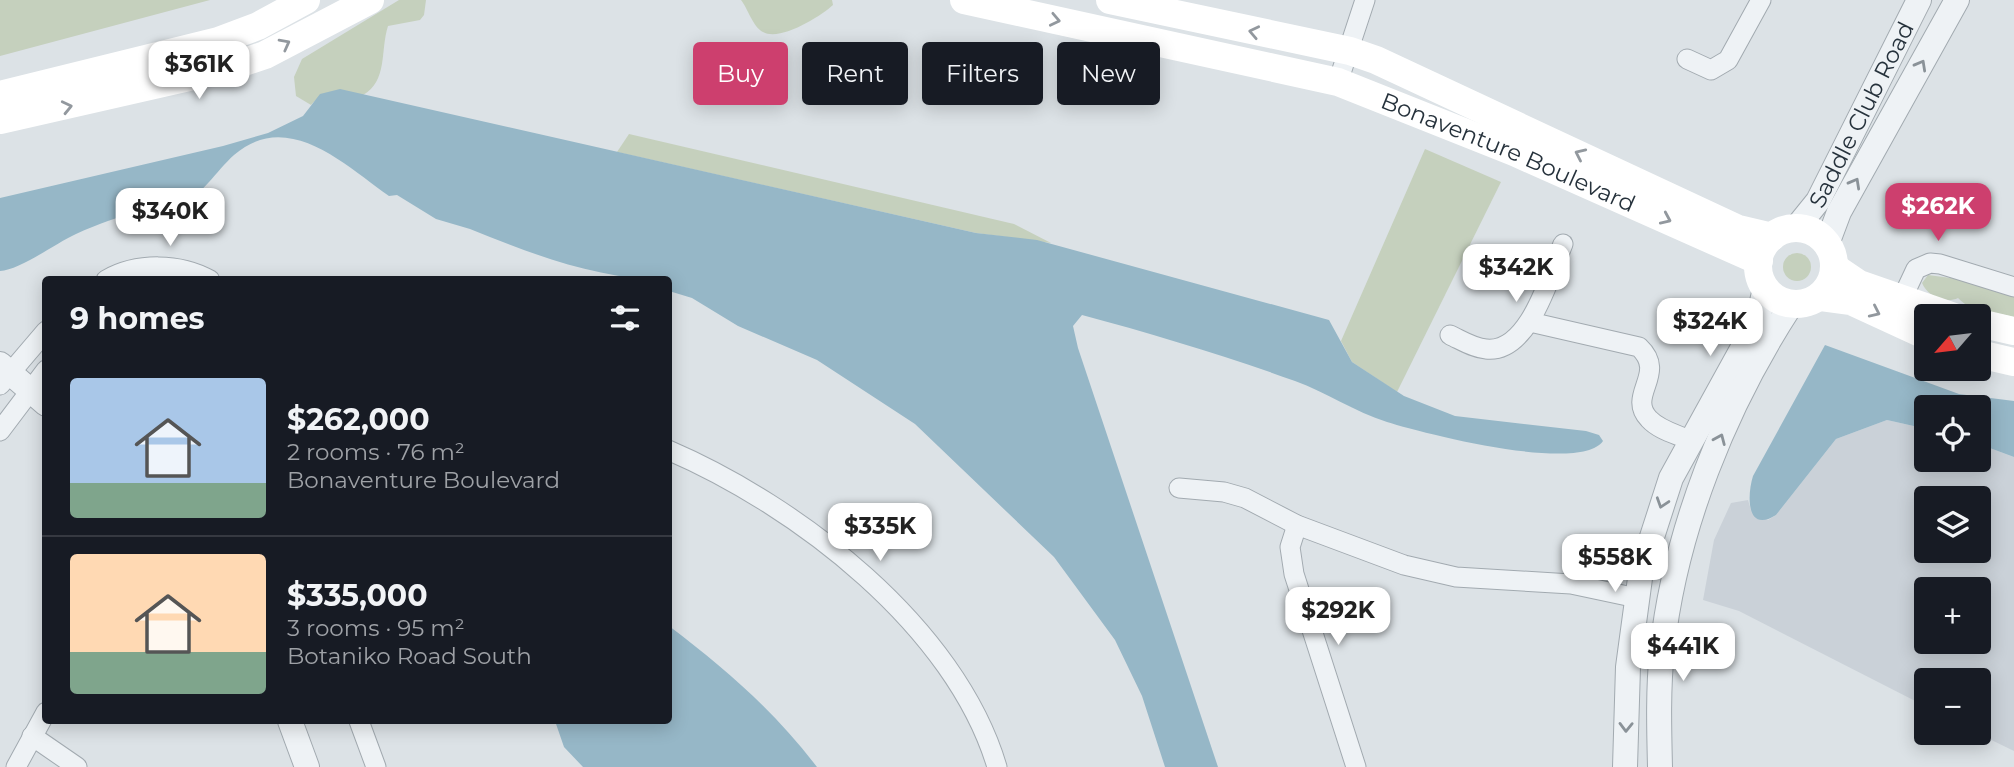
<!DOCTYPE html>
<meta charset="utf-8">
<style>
body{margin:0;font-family:Montserrat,sans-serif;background:#242831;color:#f1f3f6;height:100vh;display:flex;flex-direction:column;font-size:26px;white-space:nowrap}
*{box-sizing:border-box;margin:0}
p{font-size:23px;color:#9ea1a6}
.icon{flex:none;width:38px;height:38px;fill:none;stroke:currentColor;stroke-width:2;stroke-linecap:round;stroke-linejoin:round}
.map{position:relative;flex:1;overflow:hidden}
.panel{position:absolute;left:42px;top:276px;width:630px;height:448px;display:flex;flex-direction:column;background:#171b24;border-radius:7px;box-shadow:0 4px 18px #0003}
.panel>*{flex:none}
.top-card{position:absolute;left:693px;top:42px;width:665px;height:63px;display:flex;gap:14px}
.needle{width:46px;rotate:242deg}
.buttons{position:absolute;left:1914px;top:304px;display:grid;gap:14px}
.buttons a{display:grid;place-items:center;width:77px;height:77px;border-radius:7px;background:#171b24;box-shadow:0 4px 18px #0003;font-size:35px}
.price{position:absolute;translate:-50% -60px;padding:0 16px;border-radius:14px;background:#fff;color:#222;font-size:23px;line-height:46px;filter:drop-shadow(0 2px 4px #0008)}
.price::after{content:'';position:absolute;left:50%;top:42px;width:21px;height:16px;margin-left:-10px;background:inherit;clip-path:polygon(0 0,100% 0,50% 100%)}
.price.selected{background:#cd3f6e;color:#fff}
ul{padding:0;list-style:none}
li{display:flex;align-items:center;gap:21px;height:175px;padding:0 28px}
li+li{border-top:2px solid #363941}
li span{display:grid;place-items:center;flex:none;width:196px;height:140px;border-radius:7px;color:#555}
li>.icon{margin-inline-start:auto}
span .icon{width:84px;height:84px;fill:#fffc;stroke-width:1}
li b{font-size:30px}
h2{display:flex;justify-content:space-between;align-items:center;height:84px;padding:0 28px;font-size:30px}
.chip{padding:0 24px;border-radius:7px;background:#171b24;box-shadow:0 4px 18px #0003;font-size:24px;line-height:63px}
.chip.selected{background:#cd3f6e;color:#fff}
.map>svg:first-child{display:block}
.built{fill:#cad1d8;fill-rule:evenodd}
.green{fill:#c5d0bd}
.water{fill:#96b7c7}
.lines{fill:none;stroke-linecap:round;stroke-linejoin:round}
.minor-casing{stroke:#a2aab0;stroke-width:21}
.tertiary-casing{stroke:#a2aab0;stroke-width:26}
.minor{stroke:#eef2f5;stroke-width:19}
.tertiary{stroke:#eef2f5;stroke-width:24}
.secondary{stroke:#fff;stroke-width:28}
.oneway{stroke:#92989e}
.oneway2{stroke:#8a9298}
.labels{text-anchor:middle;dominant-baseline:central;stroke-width:6;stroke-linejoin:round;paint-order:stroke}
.street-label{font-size:23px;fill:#26323c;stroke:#ebf0f4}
</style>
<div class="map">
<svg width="2014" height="767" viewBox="0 0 2014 767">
<rect width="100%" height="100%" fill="#dce2e6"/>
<!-- built -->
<path class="built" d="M 1887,420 L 1927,429 L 1927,460 L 1979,460 L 1979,444 L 2014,457 L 2014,751 L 1977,733 L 1979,681 L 1927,681 L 1927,707 L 1739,611 L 1703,600 L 1714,540 L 1731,503 L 1748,500 L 1751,510 L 1768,520 L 1776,515 L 1836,439 ZM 1927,499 L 1979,499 L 1979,551 L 1927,551 ZM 1927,590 L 1979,590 L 1979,642 L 1927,642 Z"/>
<!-- green -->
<g class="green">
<polygon points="0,0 210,0 0,56"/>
<path d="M 399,0 L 426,0 L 424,15 L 420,20 L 388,26 C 380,51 388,81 363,95 C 342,90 326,87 311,105 L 296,96 L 294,77 L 302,59 Z"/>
<path d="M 741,0 L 832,0 L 833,5 C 821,16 780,42 763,32 C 753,27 748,9 741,0 Z"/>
<polygon points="629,134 1014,224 1051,243 976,233 617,152"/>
<polygon points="1425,149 1501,182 1397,392 1352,362 1341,341"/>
<circle cx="1797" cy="267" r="14"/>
<path d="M 1928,275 L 1981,282 L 2014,292 L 2014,317 C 1993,311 1975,315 1958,298 C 1945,304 1927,296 1922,283 Z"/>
</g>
<!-- water -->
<g class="water">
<path d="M 340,89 L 976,233 L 1037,240 L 1329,320 L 1352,362 L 1404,396 L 1455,416 L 1586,431 L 1599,435 L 1603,441 C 1580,474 1422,433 1387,422 C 1355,412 1326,392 1295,381 C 1226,356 1153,334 1082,315 L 1073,326 L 1078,348 L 1218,767 L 1165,767 L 1142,696 L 1115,640 L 1054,557 L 915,424 L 817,360 L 738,326 L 692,298 L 669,291 L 668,280 C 600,280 534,255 470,229 L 436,219 L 397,195 L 389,196 C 346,166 288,108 234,155 C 216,171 202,196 179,206 C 169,211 154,210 142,212 C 119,216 98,224 76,234 C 56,243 20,270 0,271 L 0,198 L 223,146 L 268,133 L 303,116 L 320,94 Z"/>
<path d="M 1825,345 L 1959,394 L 2014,401 L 2014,457 L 1979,444 L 1979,408 L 1927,408 L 1927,429 L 1887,420 L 1836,439 L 1776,515 C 1746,534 1747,495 1753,476 Z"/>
<path d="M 669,626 C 726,669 773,710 817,767 L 583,767 L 564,747 L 555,721 L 668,721 Z"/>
</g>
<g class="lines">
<defs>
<g id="minor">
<polyline points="1687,59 1711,70 1728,60 1761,0"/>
<polyline points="1338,82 1365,0"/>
<path d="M 106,280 C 137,262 180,263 210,280"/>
<polyline points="1901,301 1916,269 1930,263 1940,264 2014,287"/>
<path d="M 1530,322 L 1639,347 C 1668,374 1626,395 1649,419 C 1659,430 1676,434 1689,440"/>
<path d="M 1450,335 C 1461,340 1473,348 1486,349 C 1529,354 1550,275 1563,244"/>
<polyline points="0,385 46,331"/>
<polyline points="0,431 46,370"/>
<path d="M 668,450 C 798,506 955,626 997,767"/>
<polyline points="1179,488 1224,492 1245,498 1297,525 1404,565 1456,577 1571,584 1637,598"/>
<polyline points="1297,525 1290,547 1294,574 1356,767"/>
<polyline points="359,721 376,767"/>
<polyline points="32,736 77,767"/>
<polyline points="16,767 46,712"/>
</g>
<g id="tertiary">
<path id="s1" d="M 1797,227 L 1818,201 L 1919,0"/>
<polyline points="1827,244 1839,212 1957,0"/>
<polyline points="0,364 46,404"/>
<polyline points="290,721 307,767"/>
<polyline points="1625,767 1628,667 1641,571 1671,478 1758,320 1765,288"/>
<path d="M 1660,767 C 1659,728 1658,689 1662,650 C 1675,530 1725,406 1791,305"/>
</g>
</defs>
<!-- minor casing -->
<use href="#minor" class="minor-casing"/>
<!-- tertiary casing -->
<use href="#tertiary" class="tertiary-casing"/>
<!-- minor -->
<use href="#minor" class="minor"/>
<!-- tertiary -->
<use href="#tertiary" class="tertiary"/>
<!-- secondary -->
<g class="secondary">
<path id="s2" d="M 964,0 L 1338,82 L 1514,152 L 1759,261"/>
<polyline points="1110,0 1350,51 1376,60 1738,229 1772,237"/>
<polyline points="0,95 218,41 258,26 306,0"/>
<polyline points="0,120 224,69 265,55 370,0"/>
<circle cx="1796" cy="266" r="38"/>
<polyline points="1834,267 1859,284 1954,317"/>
<polyline points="1821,297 1851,301 1927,336"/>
<polyline points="1979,323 2014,331"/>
<polyline points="1979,354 2014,362"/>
</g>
</g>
<!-- one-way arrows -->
<defs><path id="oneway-chevron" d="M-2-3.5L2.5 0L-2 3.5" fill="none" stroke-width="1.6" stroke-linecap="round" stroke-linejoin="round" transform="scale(1.75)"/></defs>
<g class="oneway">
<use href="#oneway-chevron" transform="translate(1055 20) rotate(12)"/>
<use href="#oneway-chevron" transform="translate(1254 32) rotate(-168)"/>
<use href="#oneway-chevron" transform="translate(285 44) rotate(-28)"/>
<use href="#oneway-chevron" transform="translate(67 107) rotate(-13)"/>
<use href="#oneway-chevron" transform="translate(1580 154) rotate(-155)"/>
<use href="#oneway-chevron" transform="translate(1666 219) rotate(24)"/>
<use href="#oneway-chevron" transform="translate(1875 312) rotate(25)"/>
</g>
<g class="oneway2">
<use href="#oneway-chevron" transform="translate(1921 65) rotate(-61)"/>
<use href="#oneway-chevron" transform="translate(1855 183) rotate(-61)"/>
<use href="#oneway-chevron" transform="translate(1720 439) rotate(-67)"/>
<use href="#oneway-chevron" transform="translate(1662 503) rotate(108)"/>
<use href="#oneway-chevron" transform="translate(1626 727) rotate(91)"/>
</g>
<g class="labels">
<!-- street labels -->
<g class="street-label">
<text stroke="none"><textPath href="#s1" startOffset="130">Saddle Club Road</textPath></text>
<text stroke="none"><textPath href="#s2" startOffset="567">Bonaventure Boulevard</textPath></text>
</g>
</g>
</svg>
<div class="buttons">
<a><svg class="needle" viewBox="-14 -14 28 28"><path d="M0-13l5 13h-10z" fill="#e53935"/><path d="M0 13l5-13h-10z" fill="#9ea1a6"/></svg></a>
<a><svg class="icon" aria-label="locate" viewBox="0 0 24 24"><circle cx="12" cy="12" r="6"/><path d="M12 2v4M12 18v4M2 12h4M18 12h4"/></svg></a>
<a><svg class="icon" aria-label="layers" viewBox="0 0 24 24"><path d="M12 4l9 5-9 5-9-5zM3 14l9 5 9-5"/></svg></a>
<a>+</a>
<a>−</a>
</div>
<b class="price" style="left:199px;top:101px">$361K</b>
<b class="price selected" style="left:1938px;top:243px">$262K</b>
<b class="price" style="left:170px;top:248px">$340K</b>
<b class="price" style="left:1516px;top:304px">$342K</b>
<b class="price" style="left:1710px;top:358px">$324K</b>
<b class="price" style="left:880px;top:563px">$335K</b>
<b class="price" style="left:1615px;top:594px">$558K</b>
<b class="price" style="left:1338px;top:647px">$292K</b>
<b class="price" style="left:1683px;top:683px">$441K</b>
<div class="top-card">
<a class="chip selected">Buy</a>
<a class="chip">Rent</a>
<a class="chip">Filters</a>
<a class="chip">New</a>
</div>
<section class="panel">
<h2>9 homes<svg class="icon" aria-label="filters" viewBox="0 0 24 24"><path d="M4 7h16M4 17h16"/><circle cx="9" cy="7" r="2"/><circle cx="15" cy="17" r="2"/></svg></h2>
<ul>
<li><span style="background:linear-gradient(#a9c7e8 75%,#7fa58c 0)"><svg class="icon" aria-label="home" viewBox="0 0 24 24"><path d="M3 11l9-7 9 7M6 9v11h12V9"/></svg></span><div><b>$262,000</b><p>2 rooms · 76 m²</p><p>Bonaventure Boulevard</p></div></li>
<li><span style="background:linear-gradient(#ffd9b3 70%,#7fa58c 0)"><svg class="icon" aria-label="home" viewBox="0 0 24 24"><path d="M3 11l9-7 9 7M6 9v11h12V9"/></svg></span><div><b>$335,000</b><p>3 rooms · 95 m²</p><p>Botaniko Road South</p></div></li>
</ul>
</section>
</div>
